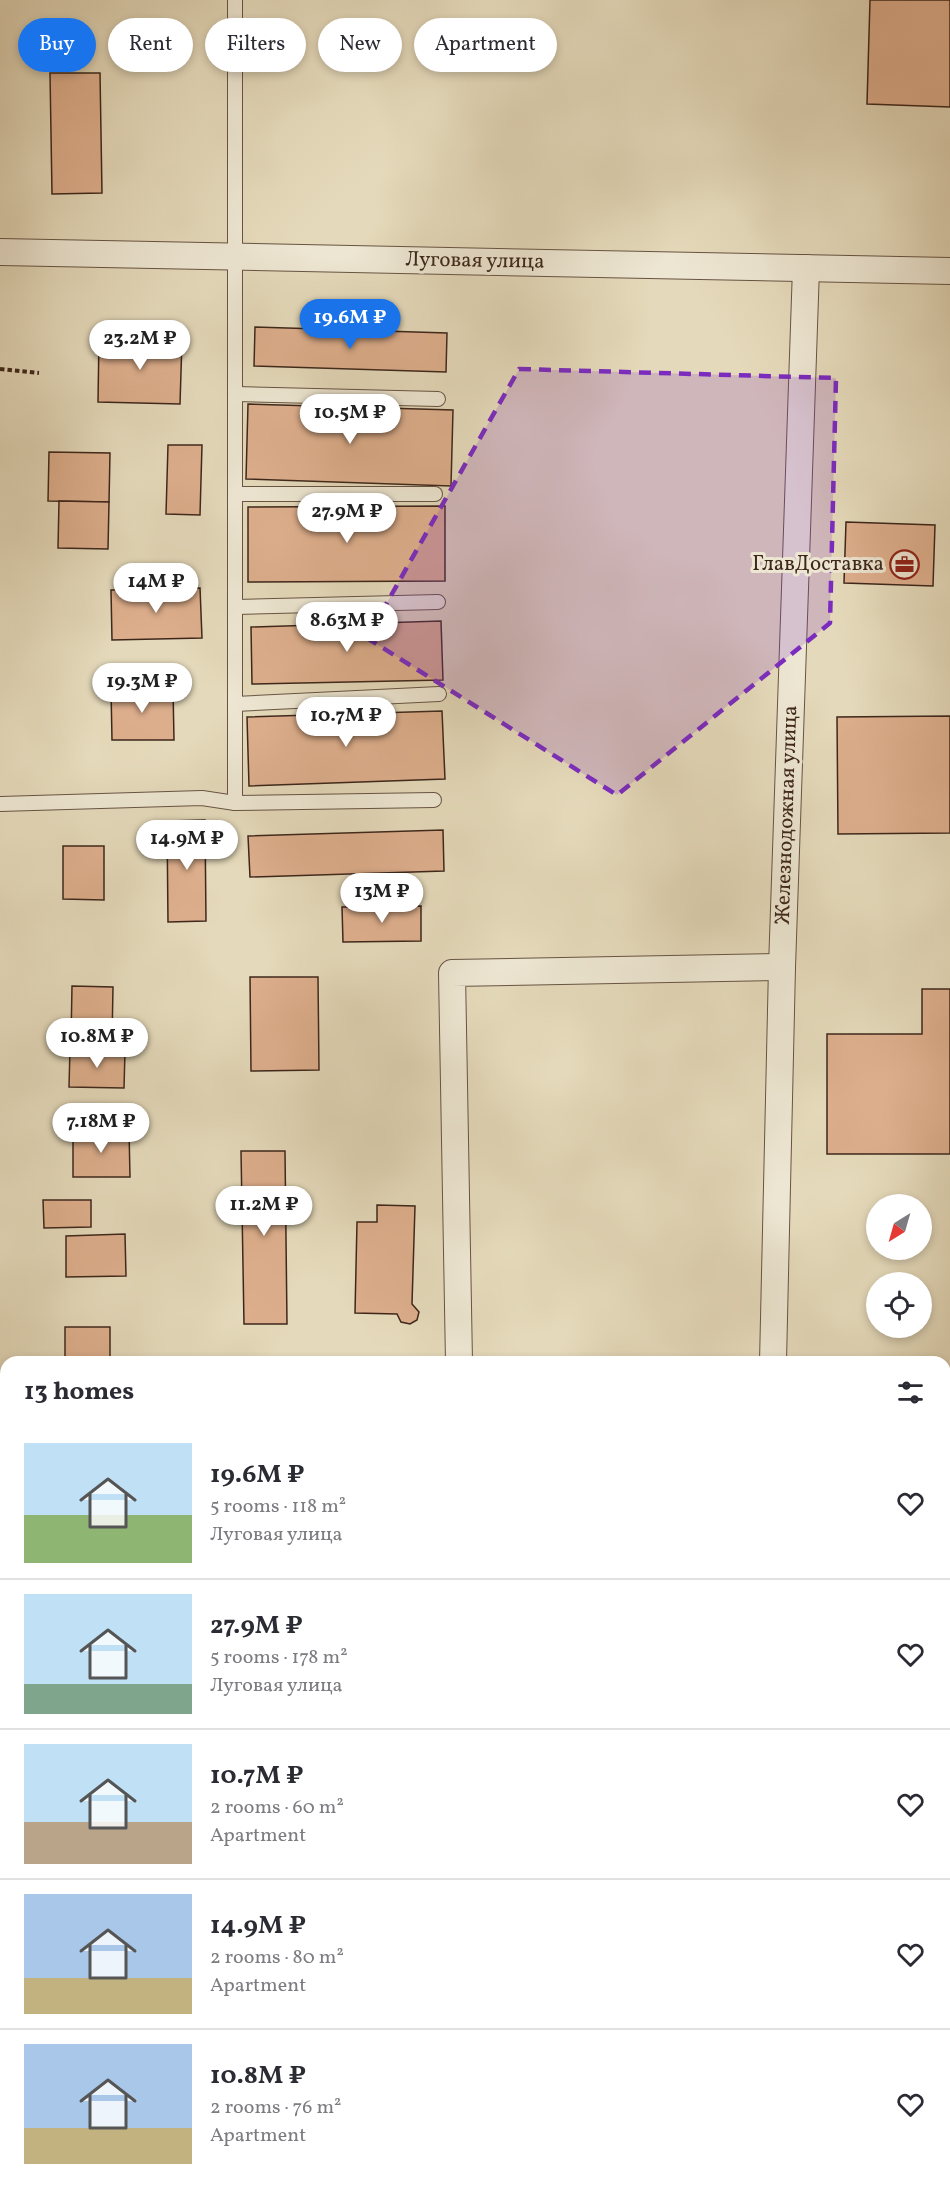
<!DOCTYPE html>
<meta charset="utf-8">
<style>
body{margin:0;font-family:Vollkorn,serif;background:#f7f7f7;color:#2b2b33;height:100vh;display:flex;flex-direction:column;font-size:22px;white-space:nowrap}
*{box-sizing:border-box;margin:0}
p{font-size:20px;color:#7c7c81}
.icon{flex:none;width:33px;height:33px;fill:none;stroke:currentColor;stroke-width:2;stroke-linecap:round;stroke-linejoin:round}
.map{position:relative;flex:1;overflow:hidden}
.sheet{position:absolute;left:0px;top:1356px;width:951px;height:834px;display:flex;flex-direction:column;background:#fff;border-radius:18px 18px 0 0;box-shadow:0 3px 9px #0003}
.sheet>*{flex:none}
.hud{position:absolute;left:18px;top:18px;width:600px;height:54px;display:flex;gap:12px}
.needle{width:39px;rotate:217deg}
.tools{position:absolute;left:866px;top:1194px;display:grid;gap:12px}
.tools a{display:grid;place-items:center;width:66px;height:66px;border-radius:50%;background:#fff;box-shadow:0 3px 9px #0003;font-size:30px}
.price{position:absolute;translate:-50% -51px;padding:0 14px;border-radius:21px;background:#fff;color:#222;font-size:20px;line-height:39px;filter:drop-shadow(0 2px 3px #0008)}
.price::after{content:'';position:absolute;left:50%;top:36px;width:18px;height:14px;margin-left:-9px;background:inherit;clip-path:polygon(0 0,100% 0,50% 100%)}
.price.active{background:#1a73e8;color:#fff}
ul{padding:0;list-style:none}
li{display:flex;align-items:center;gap:18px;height:150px;padding:0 24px}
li+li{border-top:2px solid #e1e1e2}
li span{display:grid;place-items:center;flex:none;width:168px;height:120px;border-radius:0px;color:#555}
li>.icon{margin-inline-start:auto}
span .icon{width:72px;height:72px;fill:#fffc;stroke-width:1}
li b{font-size:26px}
h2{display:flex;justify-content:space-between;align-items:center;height:72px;padding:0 24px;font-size:26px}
.pill{padding:0 21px;border-radius:27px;background:#fff;box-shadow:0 3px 9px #0003;font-size:21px;line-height:54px}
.pill.active{background:#1a73e8;color:#fff}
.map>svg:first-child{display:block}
.building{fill:#ddae8c;stroke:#3d271b;stroke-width:1.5}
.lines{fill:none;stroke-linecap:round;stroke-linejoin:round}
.service-casing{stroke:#675443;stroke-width:16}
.minor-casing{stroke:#675443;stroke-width:28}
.path{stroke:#3d271b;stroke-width:4;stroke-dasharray:4.5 3;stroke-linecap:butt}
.service{stroke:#ede6d2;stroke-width:14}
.minor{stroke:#ede6d2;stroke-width:26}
.marked{fill:#7b2cbf;fill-opacity:0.2;stroke:#7b2cbf;stroke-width:4.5;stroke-dasharray:12 8;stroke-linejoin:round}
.labels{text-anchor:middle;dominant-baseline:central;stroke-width:6;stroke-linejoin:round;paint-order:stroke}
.street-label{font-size:21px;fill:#3d271b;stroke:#ede6d2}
.poi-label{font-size:21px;fill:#3d271b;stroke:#ede6d2;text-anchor:end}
</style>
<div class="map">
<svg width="950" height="2190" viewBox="0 0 950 2190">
<rect width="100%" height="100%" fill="#e4d9ba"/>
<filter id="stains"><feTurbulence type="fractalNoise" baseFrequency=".00333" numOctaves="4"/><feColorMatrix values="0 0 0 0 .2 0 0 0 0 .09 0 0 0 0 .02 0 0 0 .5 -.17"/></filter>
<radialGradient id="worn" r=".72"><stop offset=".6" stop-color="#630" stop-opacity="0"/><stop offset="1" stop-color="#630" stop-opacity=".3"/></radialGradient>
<!-- building -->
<g class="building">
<polygon points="870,0 950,0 950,107 867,104"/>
<polygon points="50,73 100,73 102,193 52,194"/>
<polygon points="255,327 447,333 446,372 254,366"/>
<polygon points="99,338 182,340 180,404 98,402"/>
<polygon points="248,404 453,410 451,486 246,479"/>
<polygon points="168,445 202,445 200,515 166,514"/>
<polygon points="49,452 110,453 109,502 48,501"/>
<polygon points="59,501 109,502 108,549 58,548"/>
<polygon points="445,506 445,581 248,582 248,507"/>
<polygon points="846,522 935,525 933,586 844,583"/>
<polygon points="200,588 202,638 112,640 111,590"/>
<polygon points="441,621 443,680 252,684 251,627"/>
<polygon points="111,689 173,689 174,740 112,740"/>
<polygon points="442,711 445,779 249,786 247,717"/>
<polygon points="950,716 950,833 838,834 837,717"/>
<polygon points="205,820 206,921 168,922 167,821"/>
<polygon points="443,830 444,871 250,877 248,836"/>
<polygon points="63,846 104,846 104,900 63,899"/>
<polygon points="421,906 421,941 343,942 342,907"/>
<polygon points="250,977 318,977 319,1070 251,1071"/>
<polygon points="72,986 113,987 112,1041 71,1040"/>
<polygon points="922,989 950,989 950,1154 827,1154 827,1034 922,1034"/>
<polygon points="70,1049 125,1051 124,1088 69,1087"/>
<polygon points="129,1130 130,1177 73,1177 73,1131"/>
<polygon points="241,1151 285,1151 287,1324 244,1324"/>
<polygon points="43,1200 91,1200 91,1227 44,1228"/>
<polygon points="377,1205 415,1206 412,1304 419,1312 417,1320 410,1324 401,1322 397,1314 355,1313 357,1222 377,1222"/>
<polygon points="125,1234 126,1276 66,1277 66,1236"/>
<rect x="65" y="1327" width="45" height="35"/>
<rect x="945" y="1582" width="5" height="71"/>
</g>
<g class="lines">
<defs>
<g id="service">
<polyline points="235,0 235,803"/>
<polyline points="236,394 438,399"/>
<polyline points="236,494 435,494"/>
<polyline points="236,607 438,602"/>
<polyline points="235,704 439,694"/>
<polyline points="0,804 202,798 235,803 434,800"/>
<polyline points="945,2120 950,2121"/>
<polyline points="812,2190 814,2184"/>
</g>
<g id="minor">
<polyline points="0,252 950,271"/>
<polyline points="459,1362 452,973 782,967"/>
<polyline points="773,1362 782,967 806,268"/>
</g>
</defs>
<!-- service casing -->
<use href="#service" class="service-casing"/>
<!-- minor casing -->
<use href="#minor" class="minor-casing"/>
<!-- path -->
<g class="path">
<polyline points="0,369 39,373"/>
<polyline points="945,2067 950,2067"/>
<polyline points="427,2190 428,2184"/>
</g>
<!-- service -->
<use href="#service" class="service"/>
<!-- minor -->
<use href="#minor" class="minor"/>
</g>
<!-- marked area -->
<path class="marked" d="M 519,369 L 836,378 L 830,623 L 617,795 L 367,638 Z"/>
<!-- icons -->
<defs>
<symbol id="office-ring" viewBox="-11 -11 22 22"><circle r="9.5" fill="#ede6d2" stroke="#8f2418" stroke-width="1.5"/><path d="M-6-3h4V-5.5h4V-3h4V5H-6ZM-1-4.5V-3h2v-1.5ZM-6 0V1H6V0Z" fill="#8f2418"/></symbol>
</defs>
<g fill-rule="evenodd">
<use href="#office-ring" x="888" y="548" width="33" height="33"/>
</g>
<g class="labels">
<!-- street labels -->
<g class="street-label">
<text transform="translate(475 261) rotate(1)">Луговая улица</text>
<text transform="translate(787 815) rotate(-88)">Железнодожная улица</text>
</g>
<!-- poi labels -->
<g class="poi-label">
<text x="884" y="564">ГлавДоставка</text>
</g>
</g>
<rect width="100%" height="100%" filter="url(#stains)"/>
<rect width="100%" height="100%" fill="url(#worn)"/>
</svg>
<div class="tools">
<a><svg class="needle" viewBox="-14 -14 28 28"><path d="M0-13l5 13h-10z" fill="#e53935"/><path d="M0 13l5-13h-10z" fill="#7c7c81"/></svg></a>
<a><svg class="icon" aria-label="locate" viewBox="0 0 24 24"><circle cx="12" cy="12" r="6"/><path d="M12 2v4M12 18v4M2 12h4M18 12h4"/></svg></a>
</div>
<b class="price active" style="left:350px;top:350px">19.6M ₽</b>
<b class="price" style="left:140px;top:371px">23.2M ₽</b>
<b class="price" style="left:350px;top:445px">10.5M ₽</b>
<b class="price" style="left:347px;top:544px">27.9M ₽</b>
<b class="price" style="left:156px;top:614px">14M ₽</b>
<b class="price" style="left:347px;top:653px">8.63M ₽</b>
<b class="price" style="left:142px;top:714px">19.3M ₽</b>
<b class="price" style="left:346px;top:748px">10.7M ₽</b>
<b class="price" style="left:187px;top:871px">14.9M ₽</b>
<b class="price" style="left:382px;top:924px">13M ₽</b>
<b class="price" style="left:97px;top:1069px">10.8M ₽</b>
<b class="price" style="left:101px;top:1154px">7.18M ₽</b>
<b class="price" style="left:264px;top:1237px">11.2M ₽</b>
<div class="hud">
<a class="pill active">Buy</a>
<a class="pill">Rent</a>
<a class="pill">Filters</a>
<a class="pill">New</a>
<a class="pill">Apartment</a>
</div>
<section class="sheet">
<h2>13 homes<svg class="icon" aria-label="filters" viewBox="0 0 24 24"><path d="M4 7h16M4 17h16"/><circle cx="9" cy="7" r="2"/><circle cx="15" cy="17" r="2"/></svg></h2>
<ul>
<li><span style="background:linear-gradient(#bfe0f5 60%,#8fb573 0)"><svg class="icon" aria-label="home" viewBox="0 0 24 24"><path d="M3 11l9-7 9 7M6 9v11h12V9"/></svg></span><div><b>19.6M ₽</b><p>5 rooms · 118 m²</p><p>Луговая улица</p></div><svg class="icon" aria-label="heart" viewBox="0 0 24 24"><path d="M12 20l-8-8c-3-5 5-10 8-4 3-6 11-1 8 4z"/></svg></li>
<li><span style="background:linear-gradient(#bfe0f5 75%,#7fa58c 0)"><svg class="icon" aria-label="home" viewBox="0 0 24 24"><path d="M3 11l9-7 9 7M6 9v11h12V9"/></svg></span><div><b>27.9M ₽</b><p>5 rooms · 178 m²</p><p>Луговая улица</p></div><svg class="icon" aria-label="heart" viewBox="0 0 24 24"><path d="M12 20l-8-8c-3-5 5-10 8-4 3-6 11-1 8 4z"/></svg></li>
<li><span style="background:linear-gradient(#bfe0f5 65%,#b9a48a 0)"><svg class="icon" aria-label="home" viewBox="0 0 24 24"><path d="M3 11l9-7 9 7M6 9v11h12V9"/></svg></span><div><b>10.7M ₽</b><p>2 rooms · 60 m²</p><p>Apartment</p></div><svg class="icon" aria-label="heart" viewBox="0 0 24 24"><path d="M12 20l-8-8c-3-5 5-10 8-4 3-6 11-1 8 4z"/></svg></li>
<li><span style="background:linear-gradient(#a9c7e8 70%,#c2b280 0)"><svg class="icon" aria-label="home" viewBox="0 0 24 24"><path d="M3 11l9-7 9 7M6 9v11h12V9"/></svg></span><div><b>14.9M ₽</b><p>2 rooms · 80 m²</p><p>Apartment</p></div><svg class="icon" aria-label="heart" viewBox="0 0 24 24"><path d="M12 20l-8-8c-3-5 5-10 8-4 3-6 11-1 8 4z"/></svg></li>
<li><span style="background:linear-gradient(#a9c7e8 70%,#c2b280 0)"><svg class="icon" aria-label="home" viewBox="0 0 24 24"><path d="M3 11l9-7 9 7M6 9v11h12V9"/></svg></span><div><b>10.8M ₽</b><p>2 rooms · 76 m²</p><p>Apartment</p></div><svg class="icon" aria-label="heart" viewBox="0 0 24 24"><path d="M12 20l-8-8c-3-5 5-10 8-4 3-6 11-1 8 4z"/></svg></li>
</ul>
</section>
</div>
